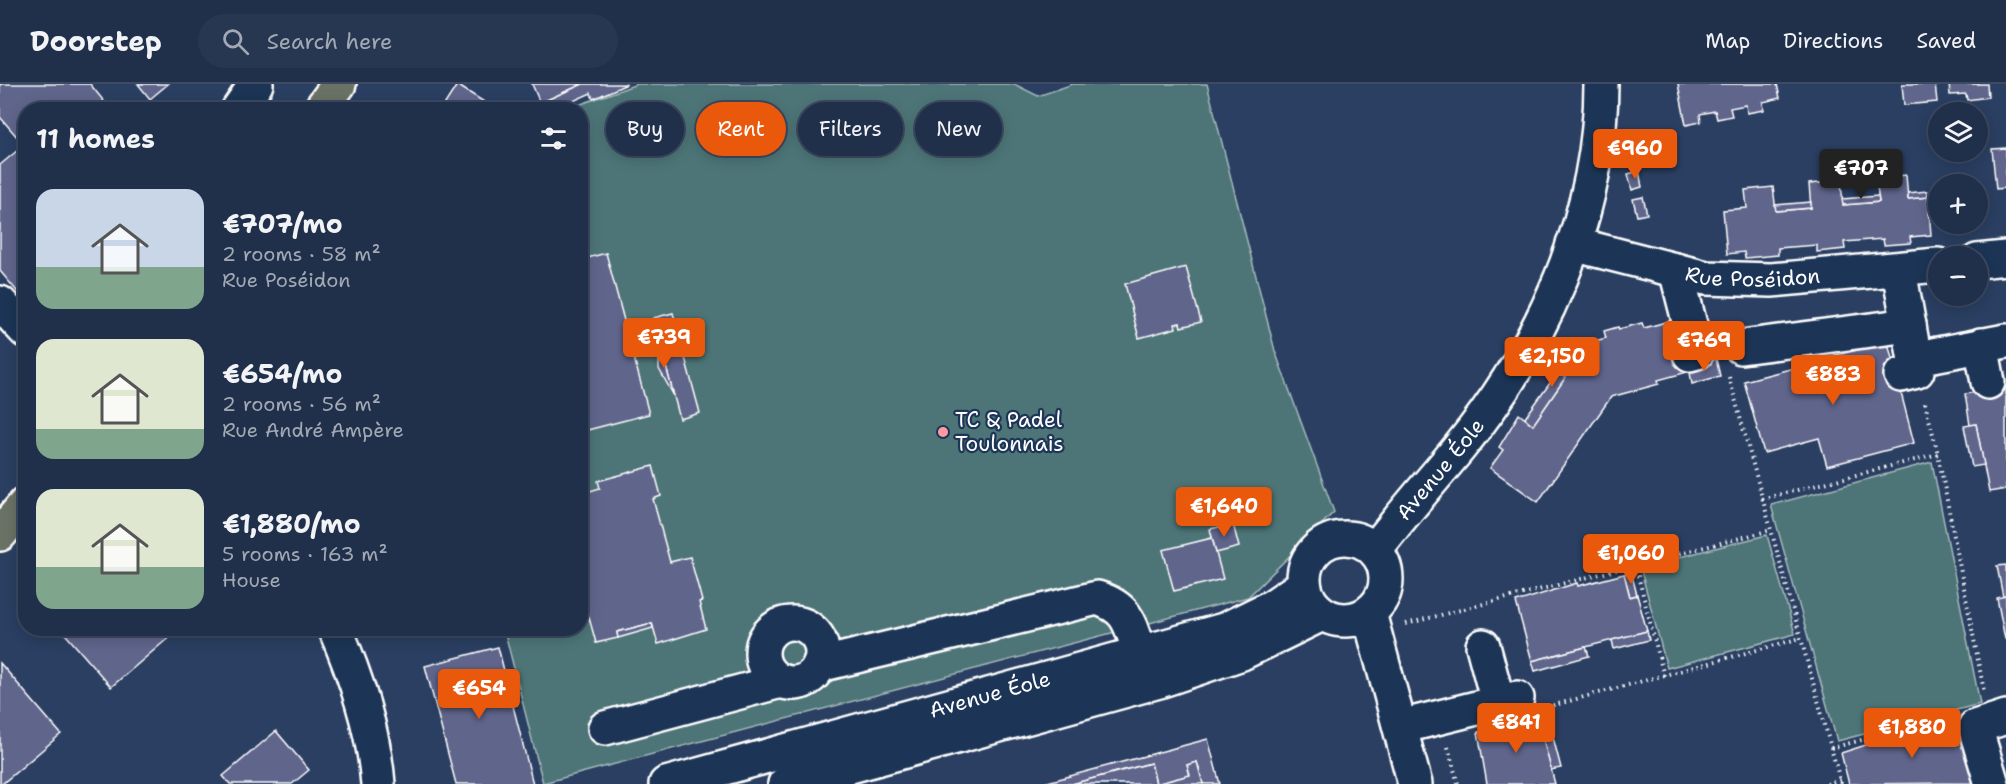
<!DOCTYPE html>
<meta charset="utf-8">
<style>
body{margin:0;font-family:"Shantell Sans",sans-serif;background:#283751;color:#f1f3f6;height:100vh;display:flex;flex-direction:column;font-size:22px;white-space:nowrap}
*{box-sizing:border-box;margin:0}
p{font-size:20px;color:#a2a9b5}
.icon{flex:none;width:33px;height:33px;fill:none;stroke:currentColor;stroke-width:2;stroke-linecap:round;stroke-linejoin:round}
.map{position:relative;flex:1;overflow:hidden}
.details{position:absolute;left:18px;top:18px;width:570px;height:534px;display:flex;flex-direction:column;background:#202f4a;border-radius:24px;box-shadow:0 3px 15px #0003,0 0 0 2px #3d4a62}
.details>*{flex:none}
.guide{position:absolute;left:606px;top:18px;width:570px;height:54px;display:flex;gap:12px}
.fabs{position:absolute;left:1928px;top:18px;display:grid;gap:12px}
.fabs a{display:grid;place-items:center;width:60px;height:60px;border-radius:50%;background:#202f4a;box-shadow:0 3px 15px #0003,0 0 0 2px #3d4a62;font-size:30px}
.price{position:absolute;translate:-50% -51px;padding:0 14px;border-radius:6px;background:#ea580c;color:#fff;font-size:20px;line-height:39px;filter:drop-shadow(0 2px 3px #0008)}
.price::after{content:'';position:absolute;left:50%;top:36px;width:18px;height:14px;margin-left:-9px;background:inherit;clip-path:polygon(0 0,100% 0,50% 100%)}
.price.on{background:#222;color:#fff}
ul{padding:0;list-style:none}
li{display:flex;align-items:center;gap:18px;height:150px;padding:0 18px}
li span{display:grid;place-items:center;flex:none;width:168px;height:120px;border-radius:18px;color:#555}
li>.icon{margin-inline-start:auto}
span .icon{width:72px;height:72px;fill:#fffc;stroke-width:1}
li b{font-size:26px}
h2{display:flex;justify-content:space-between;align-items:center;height:72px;padding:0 18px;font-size:26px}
.pill{padding:0 21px;border-radius:27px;background:#202f4a;box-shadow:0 3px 15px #0003,0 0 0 2px #3d4a62;font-size:21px;line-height:54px}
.pill.on{background:#ea580c;color:#fff}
header{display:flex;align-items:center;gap:36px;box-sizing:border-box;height:84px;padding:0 30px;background:#202f4a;border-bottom:2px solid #3d4a62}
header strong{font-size:28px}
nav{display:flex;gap:33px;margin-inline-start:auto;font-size:21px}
.search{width:420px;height:54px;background:#283751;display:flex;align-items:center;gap:15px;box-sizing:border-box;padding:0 21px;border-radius:33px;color:#a2a9b5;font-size:22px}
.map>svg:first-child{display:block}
.green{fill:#4d7477;stroke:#a6babb;stroke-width:1.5}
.building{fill:#60658c;stroke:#fff;stroke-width:1.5}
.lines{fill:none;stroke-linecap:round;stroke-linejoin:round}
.minor-casing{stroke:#fff;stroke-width:38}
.major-casing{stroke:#fff;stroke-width:38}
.path{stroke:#fff;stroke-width:4;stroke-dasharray:1.5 4.5;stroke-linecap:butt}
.minor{stroke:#1d3557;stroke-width:33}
.major{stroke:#6b7165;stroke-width:33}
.poi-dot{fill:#ff9aa2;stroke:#1d3557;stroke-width:2}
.labels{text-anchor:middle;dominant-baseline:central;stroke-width:4.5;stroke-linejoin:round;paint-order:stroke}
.street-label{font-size:21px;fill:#fff;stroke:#1d3557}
.poi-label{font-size:21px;fill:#fff;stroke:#1d3557;text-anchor:start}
</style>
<header>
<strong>Doorstep</strong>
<div class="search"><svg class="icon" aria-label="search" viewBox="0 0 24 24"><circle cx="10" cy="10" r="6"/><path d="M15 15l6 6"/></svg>Search here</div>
<nav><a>Map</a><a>Directions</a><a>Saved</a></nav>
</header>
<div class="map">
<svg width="2006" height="700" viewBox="0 0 2006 700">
<rect width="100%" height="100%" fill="#2a3f62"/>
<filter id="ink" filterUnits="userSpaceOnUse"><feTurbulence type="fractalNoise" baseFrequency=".0167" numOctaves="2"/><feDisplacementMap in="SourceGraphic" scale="12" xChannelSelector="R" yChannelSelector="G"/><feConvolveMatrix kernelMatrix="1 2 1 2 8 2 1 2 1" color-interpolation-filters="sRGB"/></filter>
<g filter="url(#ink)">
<!-- green -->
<g class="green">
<polygon points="637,0 1014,0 1038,12 1073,0 1207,0 1275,267 1334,428 1248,513 543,699 504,545 580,544 580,26 567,25"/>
<polygon points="1932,378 1980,620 1837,657 1771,421"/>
<polygon points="1767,451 1795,550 1667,584 1640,483"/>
</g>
<!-- building -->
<g class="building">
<polygon points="0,0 90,0 111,26 26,26 26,218 0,187 0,81 24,61 0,33"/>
<polygon points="138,0 168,0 150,15"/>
<polygon points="532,0 583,0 540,19"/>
<polygon points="583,0 627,0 593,15 591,9 553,26 543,26 540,19"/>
<polygon points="1678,0 1777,0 1780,14 1763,18 1764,26 1747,29 1746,21 1730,24 1732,32 1717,35 1715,27 1700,30 1701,38 1686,41"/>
<polygon points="1902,0 1935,0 1937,18 1904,21"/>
<polygon points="1949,0 1987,0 1988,13 1967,16 1966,10 1950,11"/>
<polygon points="457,1 497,26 441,26"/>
<polygon points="2006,64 2006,104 1996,105 1992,65"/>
<polygon points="1639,87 1642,103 1632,106 1628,90"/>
<polygon points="1906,91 1908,115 1928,113 1931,151 1910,153 1911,159 1884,161 1883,155 1844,158 1845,165 1817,168 1817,161 1778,164 1778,171 1745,174 1744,168 1727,170 1723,126 1747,124 1745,106 1773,103 1776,127 1811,124 1809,100 1841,97 1843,121 1879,118 1876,94"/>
<polygon points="1927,107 1928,113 1908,115 1908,109"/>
<polygon points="1878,112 1879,118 1843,121 1842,115"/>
<polygon points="1643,113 1647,130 1637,132 1633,115"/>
<polygon points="1811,118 1811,124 1776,127 1775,121"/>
<polygon points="606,169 649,330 580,348 580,176"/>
<polygon points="1186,183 1201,238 1181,243 1180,239 1175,240 1176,244 1139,254 1125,200"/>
<polygon points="673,229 700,329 680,335 653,234"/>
<polygon points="1677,235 1691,287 1658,296 1659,300 1611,313 1538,418 1490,384 1503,366 1499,363 1519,330 1533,341 1578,275 1574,263 1606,254 1604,247 1618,243 1619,245 1642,239 1644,244"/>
<polygon points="659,257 674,312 659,285"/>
<polygon points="1888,259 1914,359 1827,382 1819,354 1764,369 1744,297 1798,283 1797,280"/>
<polygon points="1575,264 1578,275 1533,341 1525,334"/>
<polygon points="1716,275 1720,292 1692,300 1689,283"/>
<polygon points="2006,303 2006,405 1989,408 1976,340 1970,341 1965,310"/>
<polygon points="1976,340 1984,381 1972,383 1964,342"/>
<polygon points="653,382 661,412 653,415 670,478 690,473 702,517 699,518 706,545 658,560 652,539 617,548 618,554 596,559 582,508 586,507 585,501 580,502 580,410 600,404 598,397"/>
<polygon points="1249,415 1251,425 1234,429 1232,420"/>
<polygon points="1233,440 1239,463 1216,469 1210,445"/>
<polygon points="1212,454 1223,495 1174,507 1163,466"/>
<polygon points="2006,481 2006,512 2003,513 1997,482"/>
<polygon points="1631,488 1637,511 1630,513 1624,490"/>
<polygon points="1624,490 1630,513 1637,511 1647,547 1532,577 1516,518 1577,499 1578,502"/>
<polygon points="2006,512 2006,555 2005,555 1997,514"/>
<polygon points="652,539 653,544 618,554 617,548"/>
<polygon points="60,544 180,544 111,603"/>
<polygon points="420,544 448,544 422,551"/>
<polygon points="1647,547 1649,556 1614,565 1612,556"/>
<polygon points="498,563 533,700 456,700 425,582"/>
<polygon points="1586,563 1589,572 1535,587 1532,577"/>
<polygon points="0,579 61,650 2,700 0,700"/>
<polygon points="1547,630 1561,684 1551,686 1537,632"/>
<polygon points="1537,632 1555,700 1487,700 1478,648"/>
<polygon points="1958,637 1975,699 1849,700 1841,669 1897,651 1897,654"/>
<polygon points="276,647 309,686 292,700 230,700 223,692"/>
<polygon points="1208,655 1220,700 1203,700 1197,678 1187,681 1190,691 1156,700 1151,679 1072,700 1040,700"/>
<polygon points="1197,678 1203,700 1156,700 1190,691 1187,681"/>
<polygon points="1151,679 1156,700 1072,700"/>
</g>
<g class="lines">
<defs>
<g id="minor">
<polyline points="238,26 256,0"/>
<path id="s1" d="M 1573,160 L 1706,194 L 1771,196 L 1938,181"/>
<polyline points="1977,177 2006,174"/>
<polyline points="1676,186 1697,268 1690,270"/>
<polyline points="1899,186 1917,287 1901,291"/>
<polyline points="0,219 26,247"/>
<polyline points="1981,261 1988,298"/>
<polyline points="1741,263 1909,241"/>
<polyline points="1933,271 2006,257"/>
<circle cx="1345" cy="495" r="41"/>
<path id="s2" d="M 1375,466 C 1402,430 1431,398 1459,364 C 1542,263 1601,132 1601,0"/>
<polyline points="1369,529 1415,700"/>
<circle cx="792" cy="569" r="30"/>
<path d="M 335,544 C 356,593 374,647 378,700"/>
<polyline points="1483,562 1498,618"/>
<path d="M 819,581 L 1097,514 C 1129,524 1130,540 1140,569"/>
<polyline points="1400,643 1517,614"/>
<polyline points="605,644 781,597"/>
<path id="s3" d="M 666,700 L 1224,546 L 1273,522 L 1304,501"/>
<polyline points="785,700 1159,597 1242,569 1322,530"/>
<polyline points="1992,700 1975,643 2006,633"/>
</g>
<g id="major">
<polyline points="320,26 339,0"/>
<polyline points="0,450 26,419"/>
</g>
</defs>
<!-- minor casing -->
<use href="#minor" class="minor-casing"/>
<!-- major casing -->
<use href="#major" class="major-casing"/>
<!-- path -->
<g class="path">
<polyline points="1729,293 1841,700"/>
<polyline points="1925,319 1938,370"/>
<polyline points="1762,415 1938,370 1984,607"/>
<polyline points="1635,480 1664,592"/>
<polyline points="1406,540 1771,446"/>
<polyline points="1547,623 1801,554"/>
<polyline points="1448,663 1458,700"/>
<polyline points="1831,664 1946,634"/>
<polyline points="1827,700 1840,696"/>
</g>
<!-- minor -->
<use href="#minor" class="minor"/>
<!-- major -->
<use href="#major" class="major"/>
</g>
</g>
<!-- markers -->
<circle class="poi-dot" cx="943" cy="348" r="6"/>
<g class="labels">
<!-- street labels -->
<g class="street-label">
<text stroke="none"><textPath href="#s1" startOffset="184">Rue Poséidon</textPath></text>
<text stroke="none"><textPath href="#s2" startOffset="104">Avenue Éole</textPath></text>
<text stroke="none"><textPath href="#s3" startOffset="336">Avenue Éole</textPath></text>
</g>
<!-- poi labels -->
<g class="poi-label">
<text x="955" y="336">TC &amp; Padel<tspan x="955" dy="24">Toulonnais</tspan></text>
</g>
</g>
</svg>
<div class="fabs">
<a><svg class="icon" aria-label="layers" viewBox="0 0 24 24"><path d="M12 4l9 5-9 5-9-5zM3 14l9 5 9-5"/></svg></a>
<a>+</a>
<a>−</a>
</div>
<b class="price" style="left:1635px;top:96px">€960</b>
<b class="price on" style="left:1861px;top:116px">€707</b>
<b class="price" style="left:664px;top:285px">€739</b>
<b class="price" style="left:1704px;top:288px">€769</b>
<b class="price" style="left:1552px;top:304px">€2,150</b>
<b class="price" style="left:1833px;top:322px">€883</b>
<b class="price" style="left:1224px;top:454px">€1,640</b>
<b class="price" style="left:1631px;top:501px">€1,060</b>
<b class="price" style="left:479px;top:636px">€654</b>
<b class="price" style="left:1516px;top:670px">€841</b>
<b class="price" style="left:1912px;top:675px">€1,880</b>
<div class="guide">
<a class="pill">Buy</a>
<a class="pill on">Rent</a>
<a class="pill">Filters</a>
<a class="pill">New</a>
</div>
<section class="details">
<h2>11 homes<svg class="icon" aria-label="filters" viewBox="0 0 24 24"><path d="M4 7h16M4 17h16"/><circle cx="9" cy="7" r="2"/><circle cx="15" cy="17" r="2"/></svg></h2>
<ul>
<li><span style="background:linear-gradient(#c9d6e8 65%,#7fa58c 0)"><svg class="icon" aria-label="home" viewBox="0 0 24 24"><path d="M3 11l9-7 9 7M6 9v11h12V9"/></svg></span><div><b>€707/mo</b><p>2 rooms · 58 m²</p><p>Rue Poséidon</p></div></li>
<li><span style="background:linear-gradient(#dfe7d0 75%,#7fa58c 0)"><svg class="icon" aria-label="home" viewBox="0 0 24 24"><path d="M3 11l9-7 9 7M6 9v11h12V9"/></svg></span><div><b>€654/mo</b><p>2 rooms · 56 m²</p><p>Rue André Ampère</p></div></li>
<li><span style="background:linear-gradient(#dfe7d0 65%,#7fa58c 0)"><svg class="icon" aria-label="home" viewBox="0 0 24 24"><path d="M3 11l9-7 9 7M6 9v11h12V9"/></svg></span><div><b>€1,880/mo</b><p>5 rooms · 163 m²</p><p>House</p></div></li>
</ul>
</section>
</div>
